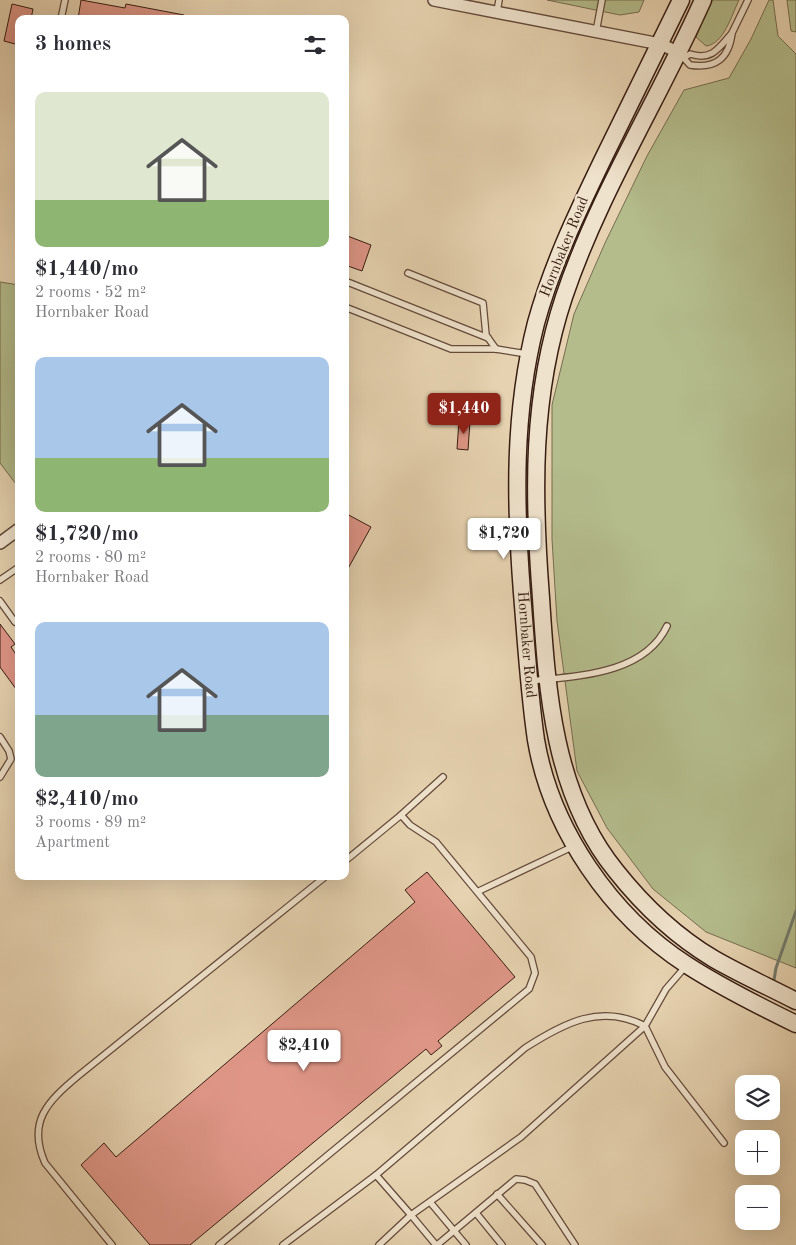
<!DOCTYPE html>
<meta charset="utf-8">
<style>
body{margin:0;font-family:"Old Standard TT",serif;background:#f7f7f7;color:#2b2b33;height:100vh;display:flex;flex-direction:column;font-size:19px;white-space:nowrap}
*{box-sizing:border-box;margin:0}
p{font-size:16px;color:#7c7c81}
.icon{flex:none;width:28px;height:28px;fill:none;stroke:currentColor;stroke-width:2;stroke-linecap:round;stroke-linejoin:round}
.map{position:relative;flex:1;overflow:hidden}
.side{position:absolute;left:15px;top:15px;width:334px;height:865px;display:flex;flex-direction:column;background:#fff;border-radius:10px;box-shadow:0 5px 20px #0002}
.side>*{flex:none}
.buttons{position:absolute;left:735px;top:1075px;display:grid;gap:10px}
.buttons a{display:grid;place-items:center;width:45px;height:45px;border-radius:10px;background:#fff;box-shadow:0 5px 20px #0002;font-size:25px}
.price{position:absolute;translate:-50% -42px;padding:0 11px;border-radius:5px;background:#fff;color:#222;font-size:16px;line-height:32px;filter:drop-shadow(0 1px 2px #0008)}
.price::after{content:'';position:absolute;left:50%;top:30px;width:15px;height:11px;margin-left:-8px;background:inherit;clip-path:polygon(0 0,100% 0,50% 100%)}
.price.current{background:#8f2418;color:#fff}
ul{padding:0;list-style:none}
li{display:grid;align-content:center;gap:10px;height:265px;padding:0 20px}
li span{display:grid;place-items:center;height:155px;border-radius:10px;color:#555}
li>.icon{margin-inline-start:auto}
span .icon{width:90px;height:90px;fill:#fffc;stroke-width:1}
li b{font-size:21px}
h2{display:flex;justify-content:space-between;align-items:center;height:60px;padding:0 20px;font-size:21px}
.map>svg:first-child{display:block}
.green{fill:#b4bc8c;stroke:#766c4f}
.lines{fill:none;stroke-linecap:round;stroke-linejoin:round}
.stream{stroke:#717a6c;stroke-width:3}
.building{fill:#df9687;stroke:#371d12}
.service-casing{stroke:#634a3a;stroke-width:8}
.minor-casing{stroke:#634a3a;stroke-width:14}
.secondary-casing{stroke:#371d12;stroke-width:19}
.service{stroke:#efe2cc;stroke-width:5.5}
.minor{stroke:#efe2cc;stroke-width:11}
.secondary{stroke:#efe2cc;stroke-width:16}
.labels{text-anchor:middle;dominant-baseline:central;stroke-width:4.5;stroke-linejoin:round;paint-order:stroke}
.street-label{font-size:15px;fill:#371d12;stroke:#efe2cc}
</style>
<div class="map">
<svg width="796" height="1245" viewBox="0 0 796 1245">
<rect width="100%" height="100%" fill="#e6d2b0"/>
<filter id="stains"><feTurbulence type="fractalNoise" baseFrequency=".004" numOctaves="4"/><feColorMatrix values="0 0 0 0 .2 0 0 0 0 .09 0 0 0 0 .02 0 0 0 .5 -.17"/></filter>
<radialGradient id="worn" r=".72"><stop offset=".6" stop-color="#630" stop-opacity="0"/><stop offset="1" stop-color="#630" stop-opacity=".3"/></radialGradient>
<!-- green -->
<g class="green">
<polygon points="547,0 644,0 639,12 620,15"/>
<path d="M 711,0 L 739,0 C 732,14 724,44 706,46 L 696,37 Z"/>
<polygon points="769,0 773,0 778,36 796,54 796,968 706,932 653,889 607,828 577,771 557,621 552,539 552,405 574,314 605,243 647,156 684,90 729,78 751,39"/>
<polygon points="787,0 796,0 796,32 791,31"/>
<polygon points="0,282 19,285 19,488 0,463"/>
</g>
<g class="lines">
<!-- stream -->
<polyline class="stream" points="774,980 776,968 796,911"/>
</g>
<!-- building -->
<g class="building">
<polygon points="81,0 125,8 126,4 184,15 183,19 78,19"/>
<polygon points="12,4 33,9 31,19 19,19 19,45 4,41"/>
<polygon points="345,235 371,245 362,271 345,265"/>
<polygon points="459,421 470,421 468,450 457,449"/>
<polygon points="345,513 371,527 345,574"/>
<polygon points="0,624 15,644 11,647 19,659 19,693 0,667"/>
<polygon points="427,872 515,977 438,1041 442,1046 431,1055 426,1049 190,1245 150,1245 81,1165 104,1143 116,1157 415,902 405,890"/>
</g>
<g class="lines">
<defs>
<g id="service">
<polyline points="497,12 499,0"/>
<polyline points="61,19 65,0"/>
<polyline points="596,32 602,0"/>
<polyline points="732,33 748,0"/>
<path d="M 679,53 L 690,65 C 716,69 729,58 732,33 C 719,48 712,61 690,54 L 685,57"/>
<polyline points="408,273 483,303 486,335 496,349"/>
<polyline points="345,281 488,338"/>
<polyline points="345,307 451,349 496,349 527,354"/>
<polyline points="0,580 19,567"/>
<polyline points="0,601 15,622"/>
<path d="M 530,681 C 576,676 644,675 667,626"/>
<polyline points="0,737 9,751 11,759 0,777"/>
<polyline points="401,815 443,777"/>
<polyline points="479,891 574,846"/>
<path d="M 376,1175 L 525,1048 C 564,1023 601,1003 645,1026 L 666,989 L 686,966"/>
<polyline points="497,1194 542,1245"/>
<polyline points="430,1202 466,1245"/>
<polyline points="476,1213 502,1245"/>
<path d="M 112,1245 L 45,1163 C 27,1122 47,1102 78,1076 L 326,876"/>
<polyline points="219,1245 529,989 535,973 531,957 436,842 410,825 401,815 345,861"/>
<polyline points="283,1245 376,1175 411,1215 379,1245"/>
<polyline points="436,1245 411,1215 521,1137 645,1026 665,1067 724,1143"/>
<polyline points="437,1245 516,1179 525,1180 535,1184 575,1245"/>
</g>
<g id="minor">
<polyline points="434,0 660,44 678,52"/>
<polyline points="0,543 19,529"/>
</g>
<g id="secondary">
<path id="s1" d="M 681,0 C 655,53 629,106 603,159 C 577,213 552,265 536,323 C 513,413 515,502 522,593 C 526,642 529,692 536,740 C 551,829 611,916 687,965 C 721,987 759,1006 796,1024"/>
<path d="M 703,0 C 659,99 599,193 564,297 C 531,396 533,495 541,598 C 547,692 554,795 616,871 C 643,905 677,937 714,959 C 740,974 769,987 796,1001"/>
</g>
</defs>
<!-- service casing -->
<use href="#service" class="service-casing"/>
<!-- minor casing -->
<use href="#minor" class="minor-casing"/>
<!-- secondary casing -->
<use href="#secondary" class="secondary-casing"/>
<!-- service -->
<use href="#service" class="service"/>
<!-- minor -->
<use href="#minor" class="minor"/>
<!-- secondary -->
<use href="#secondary" class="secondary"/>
</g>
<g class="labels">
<!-- street labels -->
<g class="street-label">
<text transform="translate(565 247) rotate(-68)">Hornbaker Road</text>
<text stroke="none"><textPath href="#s1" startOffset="678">Hornbaker Road</textPath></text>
</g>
</g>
<rect width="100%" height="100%" filter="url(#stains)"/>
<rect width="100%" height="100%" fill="url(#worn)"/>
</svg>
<div class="buttons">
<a><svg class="icon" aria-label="layers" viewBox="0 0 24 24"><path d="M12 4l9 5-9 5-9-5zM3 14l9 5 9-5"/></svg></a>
<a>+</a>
<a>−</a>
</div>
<b class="price current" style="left:464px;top:435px">$1,440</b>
<b class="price" style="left:504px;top:560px">$1,720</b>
<b class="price" style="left:304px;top:1072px">$2,410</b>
<section class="side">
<h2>3 homes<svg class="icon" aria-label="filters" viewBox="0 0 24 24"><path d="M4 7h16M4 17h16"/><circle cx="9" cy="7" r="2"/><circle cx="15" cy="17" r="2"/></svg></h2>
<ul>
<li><span style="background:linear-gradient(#dfe7d0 70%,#8fb573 0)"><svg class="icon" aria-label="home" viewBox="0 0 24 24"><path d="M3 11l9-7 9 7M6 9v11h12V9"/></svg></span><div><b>$1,440/mo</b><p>2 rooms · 52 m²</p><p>Hornbaker Road</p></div></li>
<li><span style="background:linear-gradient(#a9c7e8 65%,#8fb573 0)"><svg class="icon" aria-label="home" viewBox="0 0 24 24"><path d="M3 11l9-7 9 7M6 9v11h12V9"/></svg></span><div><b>$1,720/mo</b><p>2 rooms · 80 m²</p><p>Hornbaker Road</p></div></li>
<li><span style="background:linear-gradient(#a9c7e8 60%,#7fa58c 0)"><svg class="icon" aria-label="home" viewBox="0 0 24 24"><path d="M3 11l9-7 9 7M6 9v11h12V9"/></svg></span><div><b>$2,410/mo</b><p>3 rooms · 89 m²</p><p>Apartment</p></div></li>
</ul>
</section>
</div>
